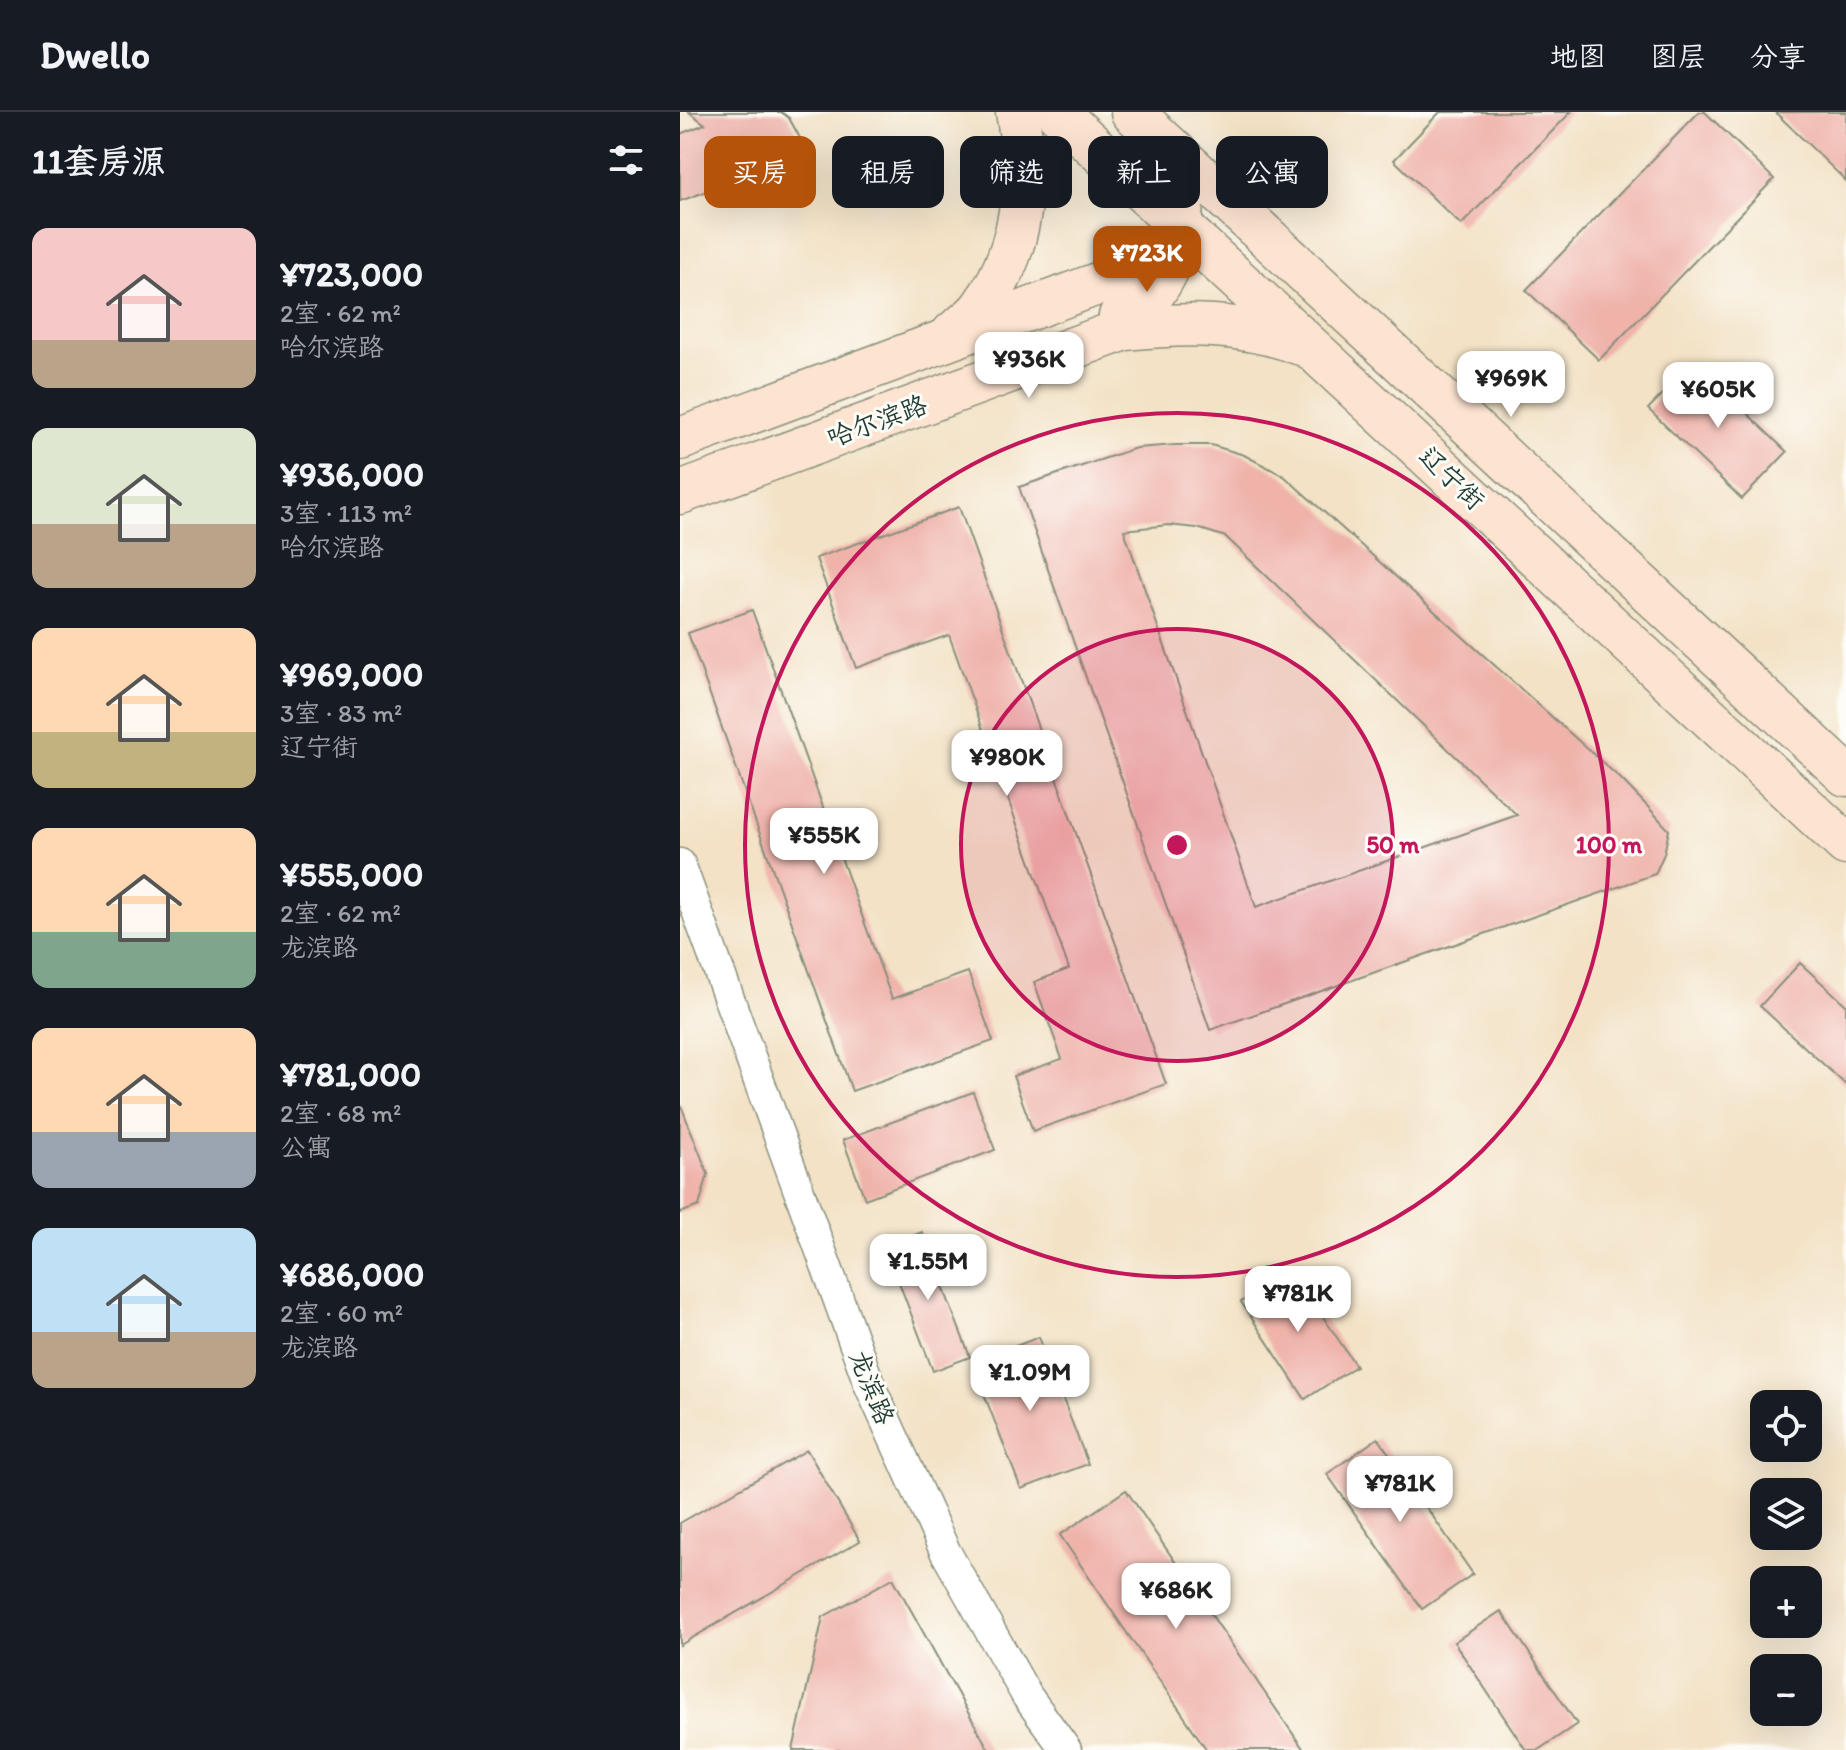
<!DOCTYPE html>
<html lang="zh">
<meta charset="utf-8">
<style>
body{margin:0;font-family:Itim,"LXGW WenKai TC",sans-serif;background:#242831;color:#f1f3f6;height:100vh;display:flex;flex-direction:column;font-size:30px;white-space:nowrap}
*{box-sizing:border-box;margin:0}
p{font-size:26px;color:#9ea1a6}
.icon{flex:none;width:44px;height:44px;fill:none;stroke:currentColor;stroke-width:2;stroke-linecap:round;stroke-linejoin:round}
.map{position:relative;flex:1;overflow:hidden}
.sheet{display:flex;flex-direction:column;background:#171b24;width:680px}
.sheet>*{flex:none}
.top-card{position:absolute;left:24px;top:24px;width:760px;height:72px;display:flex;gap:16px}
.controls{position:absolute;left:1070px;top:1278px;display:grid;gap:16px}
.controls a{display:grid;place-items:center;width:72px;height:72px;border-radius:16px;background:#171b24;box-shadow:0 8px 32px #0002;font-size:40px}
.price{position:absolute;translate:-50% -68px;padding:0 18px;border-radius:16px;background:#fff;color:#222;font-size:26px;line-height:52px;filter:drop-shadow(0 2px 4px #0008)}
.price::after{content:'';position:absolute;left:50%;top:48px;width:24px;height:18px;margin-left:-12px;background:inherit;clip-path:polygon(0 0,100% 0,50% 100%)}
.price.current{background:#b45309;color:#fff}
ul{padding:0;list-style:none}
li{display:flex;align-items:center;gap:24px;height:200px;padding:0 32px}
li span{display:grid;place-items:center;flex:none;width:224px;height:160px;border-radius:16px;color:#555}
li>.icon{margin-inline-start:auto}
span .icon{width:96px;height:96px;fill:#fffc;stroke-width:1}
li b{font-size:34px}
h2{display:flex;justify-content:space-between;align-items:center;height:96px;padding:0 32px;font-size:34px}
.chip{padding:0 28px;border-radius:16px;background:#171b24;box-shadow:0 8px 32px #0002;font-size:28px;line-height:72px}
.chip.current{background:#b45309;color:#fff}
header{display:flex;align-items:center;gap:48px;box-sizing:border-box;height:112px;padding:0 40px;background:#171b24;border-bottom:2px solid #363941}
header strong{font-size:38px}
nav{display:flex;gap:44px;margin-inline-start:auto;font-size:28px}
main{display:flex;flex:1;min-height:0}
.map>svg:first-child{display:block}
.building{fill:#efb3aa;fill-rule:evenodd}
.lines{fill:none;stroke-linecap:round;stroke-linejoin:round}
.street-casing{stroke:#89907d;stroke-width:33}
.secondary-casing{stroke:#89907d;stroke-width:45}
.street{stroke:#fff;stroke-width:30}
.secondary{stroke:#fde4d1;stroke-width:42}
.ring{fill:none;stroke:#c2185b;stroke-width:4}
.labels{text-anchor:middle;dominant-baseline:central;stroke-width:6;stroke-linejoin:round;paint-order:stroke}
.street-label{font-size:26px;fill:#1f3d34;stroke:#fdfcf7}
.centre{fill:#c2185b;stroke:#fdfcf7;stroke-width:4}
.ring-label{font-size:24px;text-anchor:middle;font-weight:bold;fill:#c2185b;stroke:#fdfcf7;stroke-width:6;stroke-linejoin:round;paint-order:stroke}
</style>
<header>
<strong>Dwello</strong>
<nav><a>地图</a><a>图层</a><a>分享</a></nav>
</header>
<main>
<section class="sheet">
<h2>11套房源<svg class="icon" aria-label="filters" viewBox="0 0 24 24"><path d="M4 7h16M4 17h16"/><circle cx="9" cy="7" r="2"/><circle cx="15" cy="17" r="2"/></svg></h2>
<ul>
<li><span style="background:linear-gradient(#f6c9c9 70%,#b9a48a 0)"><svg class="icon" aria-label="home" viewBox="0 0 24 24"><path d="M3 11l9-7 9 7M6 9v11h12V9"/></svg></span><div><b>¥723,000</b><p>2室 · 62 m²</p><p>哈尔滨路</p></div></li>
<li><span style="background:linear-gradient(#dfe7d0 60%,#b9a48a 0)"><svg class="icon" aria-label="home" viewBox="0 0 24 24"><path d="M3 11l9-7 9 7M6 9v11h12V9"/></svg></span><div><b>¥936,000</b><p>3室 · 113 m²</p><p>哈尔滨路</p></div></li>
<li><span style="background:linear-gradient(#ffd9b3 65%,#c2b280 0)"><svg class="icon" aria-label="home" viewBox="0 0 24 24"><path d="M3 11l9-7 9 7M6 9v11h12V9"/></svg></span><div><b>¥969,000</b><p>3室 · 83 m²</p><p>辽宁街</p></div></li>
<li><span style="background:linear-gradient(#ffd9b3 65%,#7fa58c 0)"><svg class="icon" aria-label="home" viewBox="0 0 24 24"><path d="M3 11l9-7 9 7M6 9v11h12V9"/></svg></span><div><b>¥555,000</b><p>2室 · 62 m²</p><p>龙滨路</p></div></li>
<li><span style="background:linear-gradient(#ffd9b3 65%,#9aa5b1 0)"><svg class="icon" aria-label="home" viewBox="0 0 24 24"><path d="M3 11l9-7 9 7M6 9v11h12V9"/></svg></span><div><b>¥781,000</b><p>2室 · 68 m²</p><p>公寓</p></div></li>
<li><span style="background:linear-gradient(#bfe0f5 65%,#b9a48a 0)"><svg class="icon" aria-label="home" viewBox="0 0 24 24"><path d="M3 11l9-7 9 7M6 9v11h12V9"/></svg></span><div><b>¥686,000</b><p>2室 · 60 m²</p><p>龙滨路</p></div></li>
</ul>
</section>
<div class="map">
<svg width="1166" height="1638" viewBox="0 0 1166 1638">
<rect width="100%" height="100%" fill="#fdfcf7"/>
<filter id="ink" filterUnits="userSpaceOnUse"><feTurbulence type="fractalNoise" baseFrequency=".0125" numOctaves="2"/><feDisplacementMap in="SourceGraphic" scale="16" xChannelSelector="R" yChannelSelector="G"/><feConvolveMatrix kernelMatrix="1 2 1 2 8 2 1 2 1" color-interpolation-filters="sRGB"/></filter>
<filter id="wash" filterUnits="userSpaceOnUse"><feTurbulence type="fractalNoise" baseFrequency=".006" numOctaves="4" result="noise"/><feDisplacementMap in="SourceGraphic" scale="32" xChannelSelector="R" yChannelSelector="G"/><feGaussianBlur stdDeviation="1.8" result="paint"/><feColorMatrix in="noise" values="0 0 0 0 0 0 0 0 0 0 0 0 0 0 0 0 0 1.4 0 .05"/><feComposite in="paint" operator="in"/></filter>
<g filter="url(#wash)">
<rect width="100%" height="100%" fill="#f3e2c6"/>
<g id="blocks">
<!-- building -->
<g class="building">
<polygon points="9,0 101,0 109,6 121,28 108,50 0,89 0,22 25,12"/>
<polygon points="760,0 891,0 781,113 714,48"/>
<polygon points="1019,0 1025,0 1094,67 919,248 846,178"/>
<polygon points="1095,0 1166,0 1166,69"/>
<polygon points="1014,250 1107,340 1062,387 968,297"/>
<path d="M 496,333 L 531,333 L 564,343 L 604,364 L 941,667 L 969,696 L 989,718 L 984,742 L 975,762 L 530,918 L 339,375 L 456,336 ZM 488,413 L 517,416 L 546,425 L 837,703 L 576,795 L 444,418 Z"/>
<polygon points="279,395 486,972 353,1019 333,964 382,947 354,870 389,857 269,523 176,556 136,446"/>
<polygon points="72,498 212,887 288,860 313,929 172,979 8,521"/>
<polygon points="1120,851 1166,893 1166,973 1080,894"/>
<polygon points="293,980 315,1038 185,1087 163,1028"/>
<polygon points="0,991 28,1062 19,1094 0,1101"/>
<polygon points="242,1120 290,1245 253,1259 205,1134"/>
<polygon points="611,1157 676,1254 625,1287 561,1190"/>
<polygon points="359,1225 408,1352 341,1377 292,1251"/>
<polygon points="698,1326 793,1462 742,1497 647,1362"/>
<polygon points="127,1338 180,1429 0,1533 0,1411"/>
<polygon points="446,1378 624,1638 527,1638 380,1423"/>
<polygon points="213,1466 309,1638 113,1638 143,1505"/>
<polygon points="821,1499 897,1612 858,1638 846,1638 774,1530"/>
</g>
</g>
</g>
<g filter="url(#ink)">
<use href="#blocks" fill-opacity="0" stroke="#89907d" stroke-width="2"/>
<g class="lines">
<defs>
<polyline id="street" points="0,752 190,1274 265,1439 347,1584 386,1638"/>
<g id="secondary">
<polyline points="377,0 1166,732"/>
<polyline points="452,0 1166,663"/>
<path d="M 440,204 L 445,217 C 505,211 563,210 621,232"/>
<path d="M 273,221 C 282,213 294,206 301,196 C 343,140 350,67 337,0"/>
<polyline points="0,327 506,139"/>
<path d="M 0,381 L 445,217 C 481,176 499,150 502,93"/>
</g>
</defs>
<!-- street casing -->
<use href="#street" class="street-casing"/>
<!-- secondary casing -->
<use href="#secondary" class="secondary-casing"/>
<!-- street -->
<use href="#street" class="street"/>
<!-- secondary -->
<use href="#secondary" class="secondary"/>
</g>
</g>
<!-- distance rings -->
<circle cx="497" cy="733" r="216" fill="#c2185b" fill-opacity=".12"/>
<g class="ring">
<circle cx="497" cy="733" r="216"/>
<circle cx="497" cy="733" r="432"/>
</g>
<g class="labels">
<!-- street labels -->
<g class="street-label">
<text transform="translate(197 309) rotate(-20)">哈尔滨路</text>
<text transform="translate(772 366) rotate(43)">辽宁街</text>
<text transform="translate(192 1275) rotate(68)">龙滨路</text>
</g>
</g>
<circle cx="497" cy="733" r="12" class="centre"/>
<g class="ring-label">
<text x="713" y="741">50 m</text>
<text x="929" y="741">100 m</text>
</g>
</svg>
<div class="controls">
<a><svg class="icon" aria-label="locate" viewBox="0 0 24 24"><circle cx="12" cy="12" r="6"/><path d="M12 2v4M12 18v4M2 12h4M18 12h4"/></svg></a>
<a><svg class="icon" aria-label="layers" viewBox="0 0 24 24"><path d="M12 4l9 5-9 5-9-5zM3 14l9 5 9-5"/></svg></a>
<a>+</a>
<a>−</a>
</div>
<b class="price current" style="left:467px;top:182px">¥723K</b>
<b class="price" style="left:349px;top:288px">¥936K</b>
<b class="price" style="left:831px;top:307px">¥969K</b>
<b class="price" style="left:1038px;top:318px">¥605K</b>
<b class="price" style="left:327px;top:686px">¥980K</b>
<b class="price" style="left:144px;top:764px">¥555K</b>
<b class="price" style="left:248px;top:1190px">¥1.55M</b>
<b class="price" style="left:618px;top:1222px">¥781K</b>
<b class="price" style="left:350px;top:1301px">¥1.09M</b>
<b class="price" style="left:720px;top:1412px">¥781K</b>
<b class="price" style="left:496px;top:1519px">¥686K</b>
<div class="top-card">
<a class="chip current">买房</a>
<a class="chip">租房</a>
<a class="chip">筛选</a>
<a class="chip">新上</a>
<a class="chip">公寓</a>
</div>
</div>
</main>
